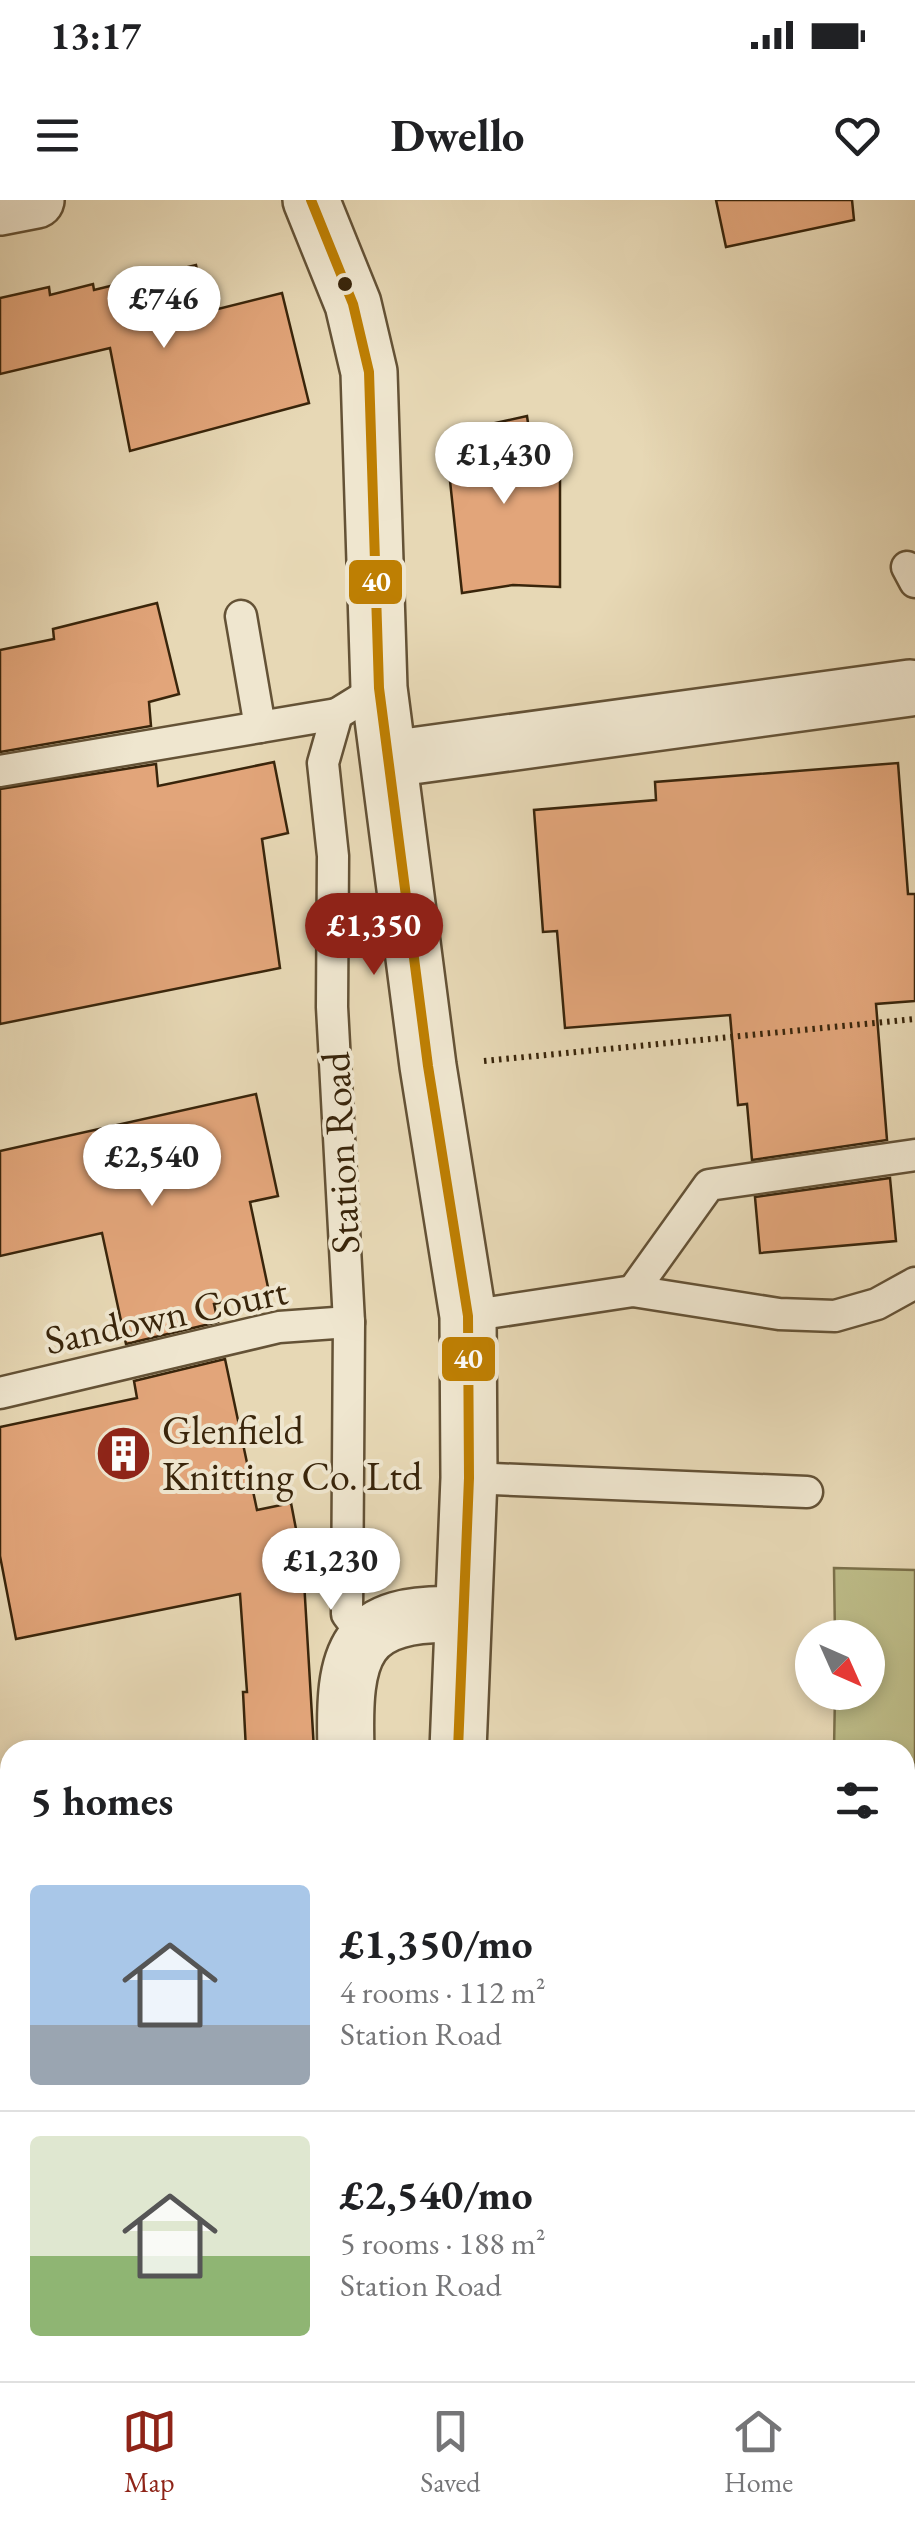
<!DOCTYPE html>
<meta charset="utf-8">
<style>
body{margin:0;font-family:"EB Garamond",serif;background:#f2f2f2;color:#202124;height:100vh;display:flex;flex-direction:column;font-size:38px;white-space:nowrap}
*{box-sizing:border-box;margin:0}
p{font-size:32px;color:#757577}
.icon{flex:none;width:55px;height:55px;fill:none;stroke:currentColor;stroke-width:2;stroke-linecap:round;stroke-linejoin:round}
.map{position:relative;flex:1;overflow:hidden}
.drawer{position:absolute;left:0px;top:1540px;width:915px;height:642px;display:flex;flex-direction:column;background:#fff;border-radius:30px 30px 0 0;box-shadow:0 5px 15px #0003}
.drawer>*{flex:none}
.needle{width:65px;rotate:135deg}
.buttons{position:absolute;left:795px;top:1420px;display:grid;gap:20px}
.buttons a{display:grid;place-items:center;width:90px;height:90px;border-radius:50%;background:#fff;box-shadow:0 5px 15px #0003;font-size:50px}
.price{position:absolute;translate:-50% -85px;padding:0 22px;border-radius:35px;background:#fff;color:#222;font-size:32px;line-height:65px;filter:drop-shadow(0 2px 5px #0008)}
.price::after{content:'';position:absolute;left:50%;top:60px;width:30px;height:22px;margin-left:-15px;background:inherit;clip-path:polygon(0 0,100% 0,50% 100%)}
.price.on{background:#8f2418;color:#fff}
ul{padding:0;list-style:none}
li{display:flex;align-items:center;gap:30px;height:250px;padding:0 30px}
li+li{border-top:2px solid #e0e0e0}
li span{display:grid;place-items:center;flex:none;width:280px;height:200px;border-radius:10px;color:#555}
li>.icon{margin-inline-start:auto}
span .icon{width:120px;height:120px;fill:#fffc;stroke-width:1}
li b{font-size:42px}
h2{display:flex;justify-content:space-between;align-items:center;height:120px;padding:0 30px;font-size:42px}
.status{display:flex;justify-content:space-between;align-items:center;height:70px;padding:0 50px;background:#fff;direction:ltr}
.status svg{height:28px;fill:currentColor}
header{display:flex;justify-content:space-between;align-items:center;height:130px;padding:0 30px;background:#fff;font-size:45px;font-weight:700}
.dock{display:flex;justify-content:space-around;align-items:center;height:140px;border-top:2px solid #e0e0e0;background:#fff;font-size:28px;color:#757577}
.dock a{display:grid;justify-items:center;gap:5px}
.dock .on{color:#8f2418}
.map>svg:first-child{display:block}
.green{fill:#bdbc88;stroke:#7b704a;stroke-width:2.5}
.building{fill:#e2a57a;stroke:#39250b;stroke-width:2.5}
.lines{fill:none;stroke-linecap:round;stroke-linejoin:round}
.service-casing{stroke:#645236;stroke-width:35}
.minor-casing{stroke:#645236;stroke-width:60}
.tertiary-casing{stroke:#645236;stroke-width:60}
.path{stroke:#39250b;stroke-width:6;stroke-dasharray:2.5 5;stroke-linecap:butt}
.service{stroke:#efe6cf;stroke-width:30}
.minor{stroke:#efe6cf;stroke-width:55}
.tertiary{stroke:#efe6cf;stroke-width:55}
.bus-1-casing{stroke:#efe6cf;stroke-width:18}
.bus-1{stroke:#be7f03;stroke-width:10}
.bus-dot{fill:#39250b;stroke:#efe6cf;stroke-width:4}
.labels{text-anchor:middle;dominant-baseline:central;stroke-width:8;stroke-linejoin:round;paint-order:stroke}
.street-label{font-size:40px;fill:#39250b;stroke:#efe6cf}
.poi-label{font-size:40px;fill:#39250b;stroke:#efe6cf;text-anchor:start}
.line-badge{stroke:#efe6cf;stroke-width:4}
.badge-label{font-size:28px;text-anchor:middle;font-weight:bold;fill:#fff}
</style>
<div class="status"><b>13:17</b><svg viewBox="0 0 49 12"><path d="M0 12V9h3v3zM5 12V6h3v6zM10 12V3h3v9zM15 12V0h3v12zM26 1h20v11H26zM47 4h2v5h-2z"/></svg></div>
<header><svg class="icon" aria-label="menu" viewBox="0 0 24 24"><path d="M4 6h16M4 12h16M4 18h16"/></svg>Dwello<svg class="icon" aria-label="heart" viewBox="0 0 24 24"><path d="M12 20l-8-8c-3-5 5-10 8-4 3-6 11-1 8 4z"/></svg></header>
<div class="map">
<svg width="915" height="2181" viewBox="0 0 915 2181">
<rect width="100%" height="100%" fill="#e7d8b5"/>
<filter id="stains"><feTurbulence type="fractalNoise" baseFrequency=".002" numOctaves="4"/><feColorMatrix values="0 0 0 0 .2 0 0 0 0 .09 0 0 0 0 .02 0 0 0 .5 -.17"/></filter>
<radialGradient id="worn" r=".72"><stop offset=".6" stop-color="#630" stop-opacity="0"/><stop offset="1" stop-color="#630" stop-opacity=".3"/></radialGradient>
<!-- green -->
<polygon class="green" points="834,1368 915,1370 915,2130 905,2133 905,1550 834,1550 835,1493 868,1492 868,1438 835,1437"/>
<!-- building -->
<g class="building">
<polygon points="716,0 852,0 854,20 726,47"/>
<polygon points="196,65 206,112 282,93 309,203 130,251 110,148 0,174 0,98 49,87 50,95 93,84 94,90"/>
<polygon points="527,216 530,237 542,235 545,267 560,265 560,387 513,385 462,393 445,234"/>
<polygon points="157,403 179,494 149,502 151,526 0,552 0,450 54,439 53,429"/>
<polygon points="274,562 288,633 262,639 280,768 0,824 0,589 156,564 158,586"/>
<polygon points="898,563 908,694 915,694 915,801 876,804 887,940 752,960 747,904 738,905 730,815 565,828 557,731 543,732 534,610 656,600 655,582"/>
<polygon points="256,894 278,996 250,1002 269,1092 214,1104 218,1122 126,1144 102,1033 0,1056 0,951"/>
<polygon points="890,978 896,1041 760,1053 755,997"/>
<polygon points="225,1159 257,1310 291,1303 306,1381 304,1381 314,1550 246,1550 243,1492 247,1492 240,1394 16,1439 0,1356 0,1227 137,1198 134,1181"/>
</g>
<g class="lines">
<defs>
<g id="service">
<polyline points="907,367 915,382"/>
<polyline points="241,416 260,527"/>
<polyline points="0,571 337,514"/>
<polyline points="633,1091 709,985 915,955"/>
<polyline points="468,1116 633,1091 779,1114 835,1116 877,1104 915,1083"/>
<polyline points="0,1193 279,1127 349,1122"/>
<polyline points="469,1278 807,1292"/>
<polyline points="365,1438 347,1414 349,1122 332,807 333,656 323,563 337,514 379,488"/>
</g>
<g id="minor">
<polyline points="0,7 36,0"/>
<polyline points="390,559 910,488"/>
<path d="M 346,1550 C 343,1453 352,1409 463,1415"/>
<polyline points="0,1894 10,1892"/>
<polyline points="351,2172 351,2181"/>
</g>
<g id="tertiary">
<polyline points="311,0 353,104 369,172 379,488 428,866 468,1116 469,1278 458,1550"/>
<polyline points="443,2181 443,2172"/>
</g>
</defs>
<!-- service casing -->
<use href="#service" class="service-casing"/>
<!-- minor casing -->
<use href="#minor" class="minor-casing"/>
<!-- tertiary casing -->
<use href="#tertiary" class="tertiary-casing"/>
<!-- path -->
<polyline class="path" points="484,861 915,819"/>
<!-- service -->
<use href="#service" class="service"/>
<!-- minor -->
<use href="#minor" class="minor"/>
<!-- tertiary -->
<use href="#tertiary" class="tertiary"/>
<defs>
<polyline id="bus-1" points="311,0 353,104 369,172 379,488 428,866 468,1116 469,1278 458,1550"/>
</defs>
<!-- bus-1 casing -->
<use href="#bus-1" class="bus-1-casing"/>
<!-- bus-1 -->
<use href="#bus-1" class="bus-1"/>
</g>
<!-- icons -->
<defs>
<symbol id="building-disc" viewBox="-11 -11 22 22"><circle r="9.5" fill="#8f2418" stroke="#efe6cf"/><path d="M-4-6H4V6H1V3H-1V6H-4ZM-2.5-4.3h1.7v1.8h-1.7ZM.8-4.3h1.7v1.8H.8ZM-2.5-1h1.7V.8h-1.7ZM.8-1h1.7V.8H.8Z" fill="#fff"/></symbol>
</defs>
<g fill-rule="evenodd">
<use href="#building-disc" x="92" y="1222" width="63" height="63"/>
</g>
<!-- markers -->
<circle class="bus-dot" cx="345" cy="84" r="9"/>
<g class="labels">
<!-- street labels -->
<g class="street-label">
<text transform="translate(340 953) rotate(-93)">Station Road</text>
<text transform="translate(166 1115) rotate(-12)">Sandown Court</text>
</g>
<!-- poi labels -->
<g class="poi-label">
<text x="162" y="1230">Glenfield<tspan x="162" dy="46">Knitting Co. Ltd</tspan></text>
</g>
</g>
<g class="line-badge">
<rect x="347" y="358" width="57" height="48" rx="10" fill="#be7f03"/>
<rect x="440" y="1135" width="57" height="48" rx="10" fill="#be7f03"/>
</g>
<g class="badge-label">
<text x="376" y="391">40</text>
<text x="468" y="1168">40</text>
</g>
<rect width="100%" height="100%" filter="url(#stains)"/>
<rect width="100%" height="100%" fill="url(#worn)"/>
</svg>
<div class="buttons">
<a><svg class="needle" viewBox="-14 -14 28 28"><path d="M0-13l5 13h-10z" fill="#e53935"/><path d="M0 13l5-13h-10z" fill="#757577"/></svg></a>
</div>
<b class="price" style="left:164px;top:151px">£746</b>
<b class="price" style="left:504px;top:307px">£1,430</b>
<b class="price on" style="left:374px;top:778px">£1,350</b>
<b class="price" style="left:152px;top:1009px">£2,540</b>
<b class="price" style="left:331px;top:1413px">£1,230</b>
<section class="drawer">
<h2>5 homes<svg class="icon" aria-label="filters" viewBox="0 0 24 24"><path d="M4 7h16M4 17h16"/><circle cx="9" cy="7" r="2"/><circle cx="15" cy="17" r="2"/></svg></h2>
<ul>
<li><span style="background:linear-gradient(#a9c7e8 70%,#9aa5b1 0)"><svg class="icon" aria-label="home" viewBox="0 0 24 24"><path d="M3 11l9-7 9 7M6 9v11h12V9"/></svg></span><div><b>£1,350/mo</b><p>4 rooms · 112 m²</p><p>Station Road</p></div></li>
<li><span style="background:linear-gradient(#dfe7d0 60%,#8fb573 0)"><svg class="icon" aria-label="home" viewBox="0 0 24 24"><path d="M3 11l9-7 9 7M6 9v11h12V9"/></svg></span><div><b>£2,540/mo</b><p>5 rooms · 188 m²</p><p>Station Road</p></div></li>
</ul>
</section>
</div>
<nav class="dock">
<a class="on"><svg class="icon" aria-label="map" viewBox="0 0 24 24"><path d="M3 6l6-2 6 2 6-2v14l-6 2-6-2-6 2zM9 4v14M15 6v14"/></svg>Map</a>
<a><svg class="icon" aria-label="saved" viewBox="0 0 24 24"><path d="M7 4h10v16l-5-4-5 4z"/></svg>Saved</a>
<a><svg class="icon" aria-label="home" viewBox="0 0 24 24"><path d="M3 11l9-7 9 7M6 9v11h12V9"/></svg>Home</a>
</nav>
